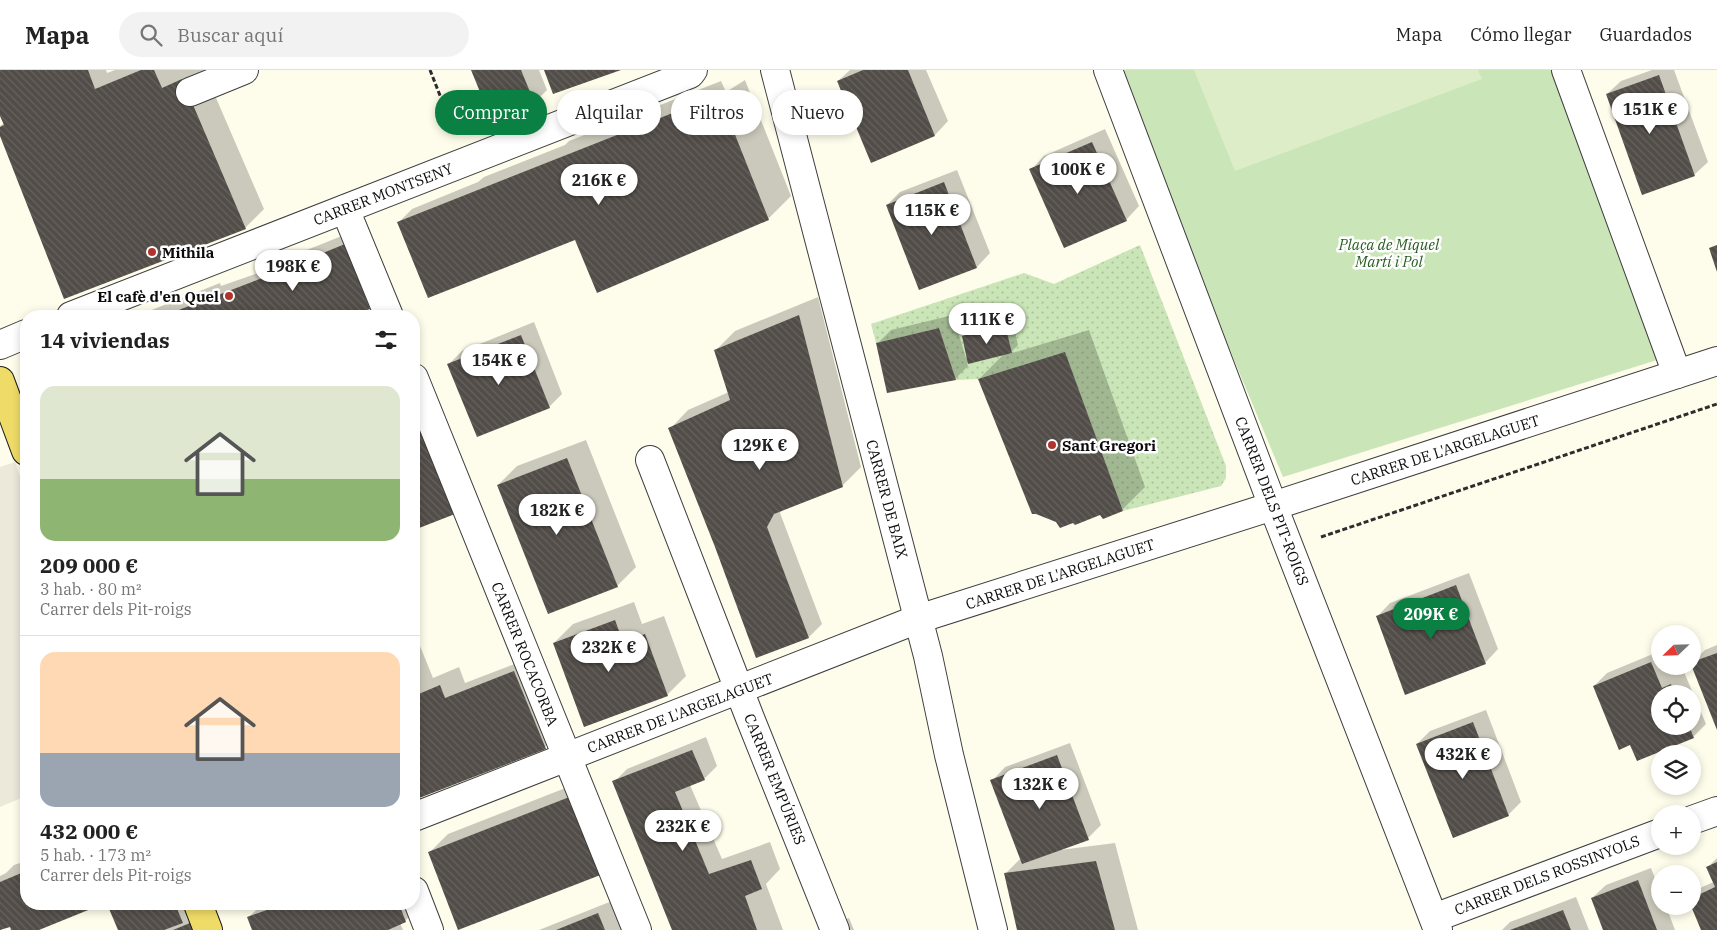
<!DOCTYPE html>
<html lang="es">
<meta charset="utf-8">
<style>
body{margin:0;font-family:"IBM Plex Serif",serif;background:#f2f2f2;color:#222;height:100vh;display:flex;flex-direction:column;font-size:19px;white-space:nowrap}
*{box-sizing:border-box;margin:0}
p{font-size:16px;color:#767676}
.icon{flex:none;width:28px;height:28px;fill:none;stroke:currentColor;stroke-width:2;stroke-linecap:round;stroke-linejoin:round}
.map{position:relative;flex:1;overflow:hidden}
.details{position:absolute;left:20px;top:240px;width:400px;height:600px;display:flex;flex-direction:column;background:#fff;border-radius:20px;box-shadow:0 2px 8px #0003}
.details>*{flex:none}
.top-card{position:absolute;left:435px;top:20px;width:475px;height:45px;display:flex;gap:10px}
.needle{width:32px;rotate:247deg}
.buttons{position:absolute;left:1651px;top:555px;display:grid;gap:10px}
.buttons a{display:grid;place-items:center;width:50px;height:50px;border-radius:50%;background:#fff;box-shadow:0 2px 8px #0003;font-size:25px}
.price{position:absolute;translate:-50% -42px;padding:0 11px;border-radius:18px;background:#fff;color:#222;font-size:16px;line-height:32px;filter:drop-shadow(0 1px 2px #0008)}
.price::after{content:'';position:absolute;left:50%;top:30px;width:15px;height:11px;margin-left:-8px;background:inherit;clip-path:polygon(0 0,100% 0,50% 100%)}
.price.current{background:#0b8043;color:#fff}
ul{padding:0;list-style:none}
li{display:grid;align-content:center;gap:10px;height:265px;padding:0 20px}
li+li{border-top:1px solid #e0e0e0}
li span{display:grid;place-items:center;height:155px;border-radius:15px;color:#555}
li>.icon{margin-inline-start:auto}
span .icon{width:90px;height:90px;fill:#fffc;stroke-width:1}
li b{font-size:21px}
h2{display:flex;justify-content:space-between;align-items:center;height:60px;padding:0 20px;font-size:21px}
.tag{padding:0 18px;border-radius:22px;background:#fff;box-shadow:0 2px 8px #0003;font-size:18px;line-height:45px}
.tag.current{background:#0b8043;color:#fff}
header{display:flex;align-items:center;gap:30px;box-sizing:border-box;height:70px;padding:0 25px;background:#fff;border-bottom:1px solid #e0e0e0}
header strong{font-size:24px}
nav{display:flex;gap:28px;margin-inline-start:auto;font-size:18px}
.search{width:350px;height:45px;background:#f2f2f2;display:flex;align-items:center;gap:12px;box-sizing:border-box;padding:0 18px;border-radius:28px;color:#767676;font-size:19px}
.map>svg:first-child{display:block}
.grass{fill:url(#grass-dots)}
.park{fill:#cae5b7}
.pitch{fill:#dcedc8}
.plaza{fill:#ece9db}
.shadow{fill:#0003;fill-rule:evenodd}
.building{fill:url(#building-back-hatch)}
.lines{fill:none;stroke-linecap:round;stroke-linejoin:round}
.minor-casing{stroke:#3e3e3e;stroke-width:30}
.major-casing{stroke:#1c1c1c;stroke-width:30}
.path{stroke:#2d2d2d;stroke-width:3;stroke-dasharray:5 2.5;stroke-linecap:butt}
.minor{stroke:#fff;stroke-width:28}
.major{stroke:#efdb68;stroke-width:28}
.poi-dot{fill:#b0342d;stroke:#fff;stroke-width:2}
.labels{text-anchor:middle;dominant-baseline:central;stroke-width:5;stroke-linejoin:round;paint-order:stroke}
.street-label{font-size:15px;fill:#0b0b0b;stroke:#fff}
.park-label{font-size:15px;font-style:italic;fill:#275d20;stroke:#fff}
.poi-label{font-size:15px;font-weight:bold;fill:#0b0b0b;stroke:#fff;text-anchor:start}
</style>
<header>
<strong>Mapa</strong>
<div class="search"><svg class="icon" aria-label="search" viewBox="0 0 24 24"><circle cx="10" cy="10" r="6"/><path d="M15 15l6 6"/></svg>Buscar aquí</div>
<nav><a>Mapa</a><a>Cómo llegar</a><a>Guardados</a></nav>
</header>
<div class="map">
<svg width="1717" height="860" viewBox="0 0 1717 860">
<defs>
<pattern id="grass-dots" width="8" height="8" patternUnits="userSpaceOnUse" patternTransform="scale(1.25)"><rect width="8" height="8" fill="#cae5b7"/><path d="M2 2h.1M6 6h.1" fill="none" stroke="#acc39c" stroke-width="1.8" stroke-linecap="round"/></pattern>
<pattern id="building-back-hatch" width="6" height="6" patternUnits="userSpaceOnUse" patternTransform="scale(1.25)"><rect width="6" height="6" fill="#524d48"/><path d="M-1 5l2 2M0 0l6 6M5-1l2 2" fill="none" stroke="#66625e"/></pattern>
</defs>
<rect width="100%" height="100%" fill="#fefcea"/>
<!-- grass -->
<polygon class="grass" points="1140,175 1226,396 1226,408 1221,416 1123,441 1065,283 978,309 956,310 939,258 876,273 871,254 1024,203 1054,214"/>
<!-- park -->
<polygon class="park" points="1113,0 1558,0 1657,290 1283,407"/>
<!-- pitch -->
<polygon class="pitch" points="1194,0 1478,0 1482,9 1235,101"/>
<!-- plaza -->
<polygon class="plaza" points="15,392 26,423 26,726 0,737 0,397"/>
<!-- shadow -->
<g class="shadow">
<polygon points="0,0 106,0 107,3 115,0 204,0 264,139 245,158 0,62 0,56 4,53 0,43"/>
<polygon points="472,0 539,0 547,20 534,33"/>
<polygon points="850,0 926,0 948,51 935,65 871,91 838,11"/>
<polygon points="1652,0 1674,0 1708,92 1694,105 1607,24 1621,11"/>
<polygon points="745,10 791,126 768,149 576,168 399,152 412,139 478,112 484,107 565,75 569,71 721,11 726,22"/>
<polygon points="1105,59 1139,136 1126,150 1031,100 1044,86"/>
<polygon points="957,100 990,183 977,197 920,219 887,135 900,122"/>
<polygon points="364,157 389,219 370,237 348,246 144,246 149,241 220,213 221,216 267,200 272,194"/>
<polygon points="818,227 861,397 842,416 782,440 780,443 822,554 809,567 757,587 716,477 670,359 688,340 729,322 716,280 735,261"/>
<polygon points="953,245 966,288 968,288 963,266 970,260 1012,249 1018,275 1009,284 1089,260 1145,417 1122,440 1100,443 1073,451 1056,451 1037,442 979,309 1005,283 967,293 968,296 955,309 877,274 891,260"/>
<polygon points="534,252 562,324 549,337 449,294 462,281"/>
<polygon points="414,295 454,443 414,459"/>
<polygon points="586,370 636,497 617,516 498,415 517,396"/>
<polygon points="1469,503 1498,579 1485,593 1377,547 1390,533"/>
<polygon points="634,532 642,554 664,546 686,606 667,625 554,573 573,554"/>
<polygon points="1717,575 1717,657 1692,592 1705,580"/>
<polygon points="420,576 433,608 459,597 465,613 528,589 558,664 545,677 414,728 414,579"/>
<path d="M 1660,581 L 1660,596 L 1671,596 L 1675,605 L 1684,602 L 1706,654 L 1693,667 L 1631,673 L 1594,616 L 1607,603 ZM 1660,624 L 1692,624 L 1692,656 L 1660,656 Z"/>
<polygon points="1486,640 1521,732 1508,745 1417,674 1430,661"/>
<polygon points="706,667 717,696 704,709 690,715 722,789 770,772 780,799 766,814 783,860 674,860 614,712 627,699"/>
<polygon points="1070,673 1101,755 1088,768 1060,780 1115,773 1138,860 1019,860 1006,803 1021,788 992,711 1005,697"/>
<polygon points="591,708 621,784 429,783 448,764"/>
<polygon points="1717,788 1717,860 1703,860 1692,836 1692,827 1702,817 1714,812 1708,797"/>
<polygon points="26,791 26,834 100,834 36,860 13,860 11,855 0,860 0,806 6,803 14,795"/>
<polygon points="1651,798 1660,821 1660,836 1666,836 1675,860 1605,860 1592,828 1606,815"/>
<polygon points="414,804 424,832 405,851 400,853 403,860 253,860 249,847 262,834 414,834"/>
<polygon points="1576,827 1589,860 1502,860 1510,852"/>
<polygon points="612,831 624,860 539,860"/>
<polygon points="109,834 193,834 195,838 186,848 203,841 209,860 119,860"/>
<polygon points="849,848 854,860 818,860"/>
</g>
<!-- building -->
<g class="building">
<polygon points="0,0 88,0 95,19 141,0 154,0 162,18 182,9 246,159 64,229 0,66 0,57 4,55 0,46"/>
<polygon points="471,0 521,0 535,34 492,51"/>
<polygon points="544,0 621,0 553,24"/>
<polygon points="863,0 908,0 935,66 871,93 837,11"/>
<polygon points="1659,5 1695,106 1642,125 1606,24"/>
<polygon points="722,32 769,150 597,223 575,170 428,228 397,152 698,33 703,44"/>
<polygon points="1092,72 1127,151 1064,178 1029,99"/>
<polygon points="944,112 977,198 919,220 886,135"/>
<polygon points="345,174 370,239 351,246 163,246 252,212"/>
<polygon points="1717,175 1717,202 1709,178"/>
<polygon points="799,245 843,417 774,444 767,457 809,568 756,588 715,477 668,358 730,330 714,280"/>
<polygon points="1005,255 1012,283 968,294 962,266"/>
<polygon points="939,258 956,310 887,323 876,273"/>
<polygon points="521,265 550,338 477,367 447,294"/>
<polygon points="1065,282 1123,441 1103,449 1100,445 1075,455 1073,453 1060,458 1056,452 1036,444 1032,444 978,309"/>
<polygon points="414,341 455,444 414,460"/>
<polygon points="567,388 618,517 548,544 497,415"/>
<polygon points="1456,515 1486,594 1405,625 1376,546"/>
<polygon points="615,550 623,572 645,564 668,626 584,657 553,573"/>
<polygon points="1717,583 1717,660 1692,597 1692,592"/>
<polygon points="1651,592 1662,618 1671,614 1675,624 1660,624 1660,656 1689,656 1694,668 1637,691 1630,675 1619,680 1593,616"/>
<polygon points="514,601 546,679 414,730 414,626 440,615 445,628"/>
<polygon points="1473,652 1509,746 1453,768 1416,674"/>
<polygon points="692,680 705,710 675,722 709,804 751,790 762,819 745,826 757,860 672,860 612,711"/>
<polygon points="1057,685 1089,770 1022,794 990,710"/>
<polygon points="572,726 603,804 458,860 428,782"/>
<polygon points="1096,791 1115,860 1017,860 1004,803"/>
<polygon points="1717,792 1717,860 1701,860 1691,836 1692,836 1692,828 1715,817 1706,797"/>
<polygon points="26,801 26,834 103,834 39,860 11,860 10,857 0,860 0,812"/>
<polygon points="1638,810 1657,860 1603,860 1591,828"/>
<polygon points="107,834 175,834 183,853 164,860 118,860"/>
<polygon points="284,834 399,834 406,852 388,860 252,860 247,847"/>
<polygon points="1563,840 1571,860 1510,860"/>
<polygon points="598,843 605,860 556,860"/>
<polygon points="190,853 193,860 173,860"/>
</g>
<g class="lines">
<defs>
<g id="minor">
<polyline points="775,0 928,586 949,685 993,860"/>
<polyline points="1108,0 1273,436 1438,860"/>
<polyline points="1566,0 1677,304"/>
<polyline points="190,22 244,0"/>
<polyline points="345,139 389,246"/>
<polyline points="71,246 690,4 693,0"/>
<polyline points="0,275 26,264"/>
<polyline points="414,308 637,860"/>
<polyline points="650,390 750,648 835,860"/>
<polyline points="414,747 918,549 1273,436 1717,291"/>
<polyline points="1692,750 1717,741"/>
<polyline points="414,821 429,860"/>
<polyline points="1434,848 1660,763"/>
</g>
<g id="major">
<polyline points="0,311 26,381"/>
<polyline points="198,834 208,860"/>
</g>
</defs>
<!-- minor casing -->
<use href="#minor" class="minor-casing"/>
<!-- major casing -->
<use href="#major" class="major-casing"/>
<!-- path -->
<g class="path">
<polyline points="430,0 454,61"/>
<polyline points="1321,467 1717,334"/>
</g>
<!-- minor -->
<use href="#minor" class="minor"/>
<!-- major -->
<use href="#major" class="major"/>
</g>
<!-- markers -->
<g class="poi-dot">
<circle cx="152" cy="182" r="5"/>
<circle cx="229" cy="226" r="5"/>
<circle cx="1052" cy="375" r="5"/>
</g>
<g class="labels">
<!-- street labels -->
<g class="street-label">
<text transform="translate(383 124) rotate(-21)">CARRER MONTSENY</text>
<text transform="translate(1445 380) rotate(-18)">CARRER DE L'ARGELAGUET</text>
<text transform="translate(887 429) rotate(75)">CARRER DE BAIX</text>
<text transform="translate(1272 431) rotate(69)">CARRER DELS PIT-ROIGS</text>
<text transform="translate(1060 504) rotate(-18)">CARRER DE L'ARGELAGUET</text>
<text transform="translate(525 584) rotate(68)">CARRER ROCACORBA</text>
<text transform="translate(680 643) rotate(-21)">CARRER DE L'ARGELAGUET</text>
<text transform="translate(775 709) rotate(68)">CARRER EMPÚRIES</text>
<text transform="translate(1547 805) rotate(-21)">CARRER DELS ROSSINYOLS</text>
</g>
<!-- park labels -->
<g class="park-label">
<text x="1389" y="174">Plaça de Miquel<tspan x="1389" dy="17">Martí i Pol</tspan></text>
</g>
<!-- poi labels -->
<g class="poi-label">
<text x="162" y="182">Mithila</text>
<text x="219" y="226" text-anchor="end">El cafè d'en Quel</text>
<text x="1062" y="375">Sant Gregori</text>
</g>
</g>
</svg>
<div class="buttons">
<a><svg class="needle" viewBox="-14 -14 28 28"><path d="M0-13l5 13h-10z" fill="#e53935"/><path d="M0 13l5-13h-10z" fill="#767676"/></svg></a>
<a><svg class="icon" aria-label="locate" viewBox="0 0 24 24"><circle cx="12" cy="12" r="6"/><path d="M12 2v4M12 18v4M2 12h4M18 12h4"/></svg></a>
<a><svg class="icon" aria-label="layers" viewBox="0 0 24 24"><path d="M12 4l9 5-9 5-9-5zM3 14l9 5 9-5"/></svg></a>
<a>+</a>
<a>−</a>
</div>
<b class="price" style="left:1650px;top:65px">151K €</b>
<b class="price" style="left:1078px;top:125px">100K €</b>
<b class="price" style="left:599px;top:136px">216K €</b>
<b class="price" style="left:932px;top:166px">115K €</b>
<b class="price" style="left:293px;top:222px">198K €</b>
<b class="price" style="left:987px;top:275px">111K €</b>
<b class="price" style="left:499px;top:316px">154K €</b>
<b class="price" style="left:760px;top:401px">129K €</b>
<b class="price" style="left:557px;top:466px">182K €</b>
<b class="price current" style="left:1431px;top:570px">209K €</b>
<b class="price" style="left:609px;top:603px">232K €</b>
<b class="price" style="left:1463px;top:710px">432K €</b>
<b class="price" style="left:1040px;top:740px">132K €</b>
<b class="price" style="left:683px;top:782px">232K €</b>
<div class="top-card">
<a class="tag current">Comprar</a>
<a class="tag">Alquilar</a>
<a class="tag">Filtros</a>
<a class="tag">Nuevo</a>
</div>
<section class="details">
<h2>14 viviendas<svg class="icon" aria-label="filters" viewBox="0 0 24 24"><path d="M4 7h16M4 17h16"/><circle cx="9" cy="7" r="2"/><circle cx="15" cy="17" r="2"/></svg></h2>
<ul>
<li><span style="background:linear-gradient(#dfe7d0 60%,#8fb573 0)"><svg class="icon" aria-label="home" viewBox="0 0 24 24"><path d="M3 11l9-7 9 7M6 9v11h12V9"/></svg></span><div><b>209 000 €</b><p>3 hab. · 80 m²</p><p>Carrer dels Pit-roigs</p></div></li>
<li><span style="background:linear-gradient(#ffd9b3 65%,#9aa5b1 0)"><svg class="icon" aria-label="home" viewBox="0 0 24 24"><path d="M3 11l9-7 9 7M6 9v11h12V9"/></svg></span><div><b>432 000 €</b><p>5 hab. · 173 m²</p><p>Carrer dels Pit-roigs</p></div></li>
</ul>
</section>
</div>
